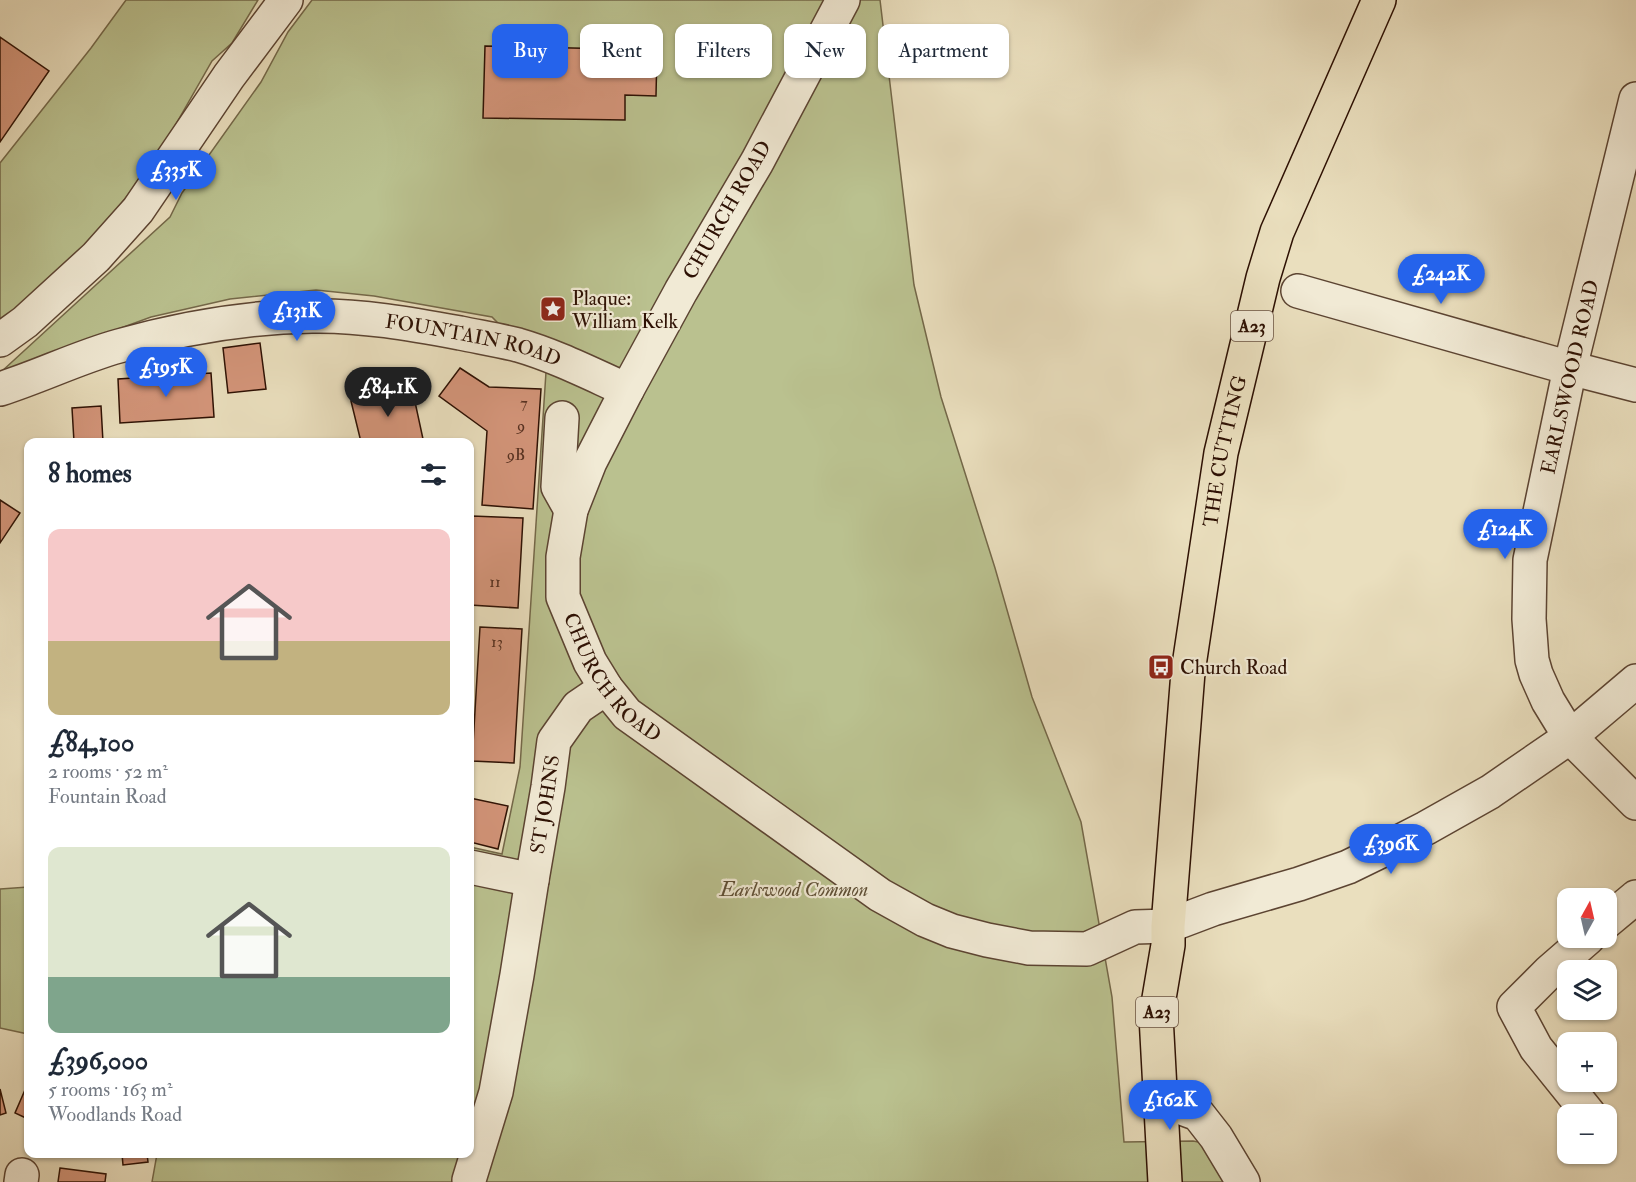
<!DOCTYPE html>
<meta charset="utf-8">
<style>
body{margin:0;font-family:"IM FELL Double Pica",serif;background:#f6f6f7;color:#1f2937;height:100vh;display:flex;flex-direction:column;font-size:22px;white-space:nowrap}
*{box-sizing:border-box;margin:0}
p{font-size:20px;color:#747a83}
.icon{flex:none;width:33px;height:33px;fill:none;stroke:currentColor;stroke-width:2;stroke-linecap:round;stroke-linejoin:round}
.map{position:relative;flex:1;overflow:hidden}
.side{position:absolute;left:24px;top:438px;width:450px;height:720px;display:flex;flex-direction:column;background:#fff;border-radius:12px;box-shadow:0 2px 4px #0004}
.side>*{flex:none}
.top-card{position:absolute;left:492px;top:24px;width:570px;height:54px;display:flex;gap:12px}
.needle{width:39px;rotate:8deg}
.controls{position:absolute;left:1557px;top:888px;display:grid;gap:12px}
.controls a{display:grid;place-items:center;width:60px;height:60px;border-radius:12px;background:#fff;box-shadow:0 2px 4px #0004;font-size:30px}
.price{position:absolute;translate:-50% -51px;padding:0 14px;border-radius:21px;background:#2563eb;color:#fff;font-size:20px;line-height:39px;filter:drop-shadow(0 2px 3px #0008)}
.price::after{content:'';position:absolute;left:50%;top:36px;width:18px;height:14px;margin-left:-9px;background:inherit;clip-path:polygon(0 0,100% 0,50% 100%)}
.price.current{background:#222;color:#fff}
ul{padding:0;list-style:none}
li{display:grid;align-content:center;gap:12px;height:318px;padding:0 24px}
li span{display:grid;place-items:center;height:186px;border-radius:12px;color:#555}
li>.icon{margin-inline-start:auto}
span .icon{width:108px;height:108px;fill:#fffc;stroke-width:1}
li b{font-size:26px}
h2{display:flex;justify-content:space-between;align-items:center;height:72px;padding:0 24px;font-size:26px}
.tag{padding:0 21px;border-radius:12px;background:#fff;box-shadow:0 2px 4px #0004;font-size:21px;line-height:54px}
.tag.current{background:#2563eb;color:#fff}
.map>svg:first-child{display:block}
.green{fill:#bac18f;stroke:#746849;stroke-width:1.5}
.building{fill:#d4957a;stroke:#2d1003;stroke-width:1.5}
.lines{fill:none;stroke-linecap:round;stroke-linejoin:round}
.minor-casing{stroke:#5c4432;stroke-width:36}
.major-casing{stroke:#2d1003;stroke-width:36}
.minor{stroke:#f1ead5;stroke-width:33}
.major{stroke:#eadfbe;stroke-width:33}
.labels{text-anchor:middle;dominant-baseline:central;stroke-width:4.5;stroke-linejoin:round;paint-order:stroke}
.number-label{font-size:16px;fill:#573121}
.shield{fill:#f1ead5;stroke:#685142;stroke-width:1.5}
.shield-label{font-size:18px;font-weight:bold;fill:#2d1003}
.street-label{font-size:20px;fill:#2d1003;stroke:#f1ead5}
.poi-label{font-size:20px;fill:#2d1003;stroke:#f1ead5;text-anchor:start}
.park-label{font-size:20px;font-style:italic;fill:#5e4e34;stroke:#f1ead5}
</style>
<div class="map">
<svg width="1636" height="1182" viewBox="0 0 1636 1182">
<rect width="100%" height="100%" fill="#eadfbe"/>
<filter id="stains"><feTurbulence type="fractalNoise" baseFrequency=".00333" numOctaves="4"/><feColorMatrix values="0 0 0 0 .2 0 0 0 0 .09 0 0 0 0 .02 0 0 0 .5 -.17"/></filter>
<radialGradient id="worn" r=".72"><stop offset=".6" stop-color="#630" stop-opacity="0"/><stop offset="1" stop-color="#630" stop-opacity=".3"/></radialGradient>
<!-- green -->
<g class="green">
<polygon points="126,0 258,0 232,43 212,61 156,159 110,218 83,251 17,308 0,320 0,163 91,48"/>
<polygon points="312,0 880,0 914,285 941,397 995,568 1032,697 1081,822 1112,997 1124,1142 1193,1141 1204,1143 1227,1182 152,1182 157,1154 470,1154 470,847 502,854 520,767 546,372 492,317 374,296 316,290 230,299 151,317 1,372 170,217 182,193 261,82 288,32"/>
<polygon points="28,887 28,1034 0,1028 0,889"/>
</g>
<!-- building -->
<g class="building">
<polygon points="0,37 49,71 0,142"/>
<polygon points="485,46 657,50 656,96 625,95 625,120 483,118"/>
<polygon points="260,343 266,389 228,393 223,348"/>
<polygon points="460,368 489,387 541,389 533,509 482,505 487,431 439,396"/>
<polygon points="211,373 214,417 120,423 118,379"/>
<polygon points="412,388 423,439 408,442 361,442 351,401"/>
<polygon points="101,406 103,442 74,442 72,408"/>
<polygon points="0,500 20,513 0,543"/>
<polygon points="472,516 523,518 518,608 470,605"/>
<polygon points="480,627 522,629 514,763 472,761"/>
<polygon points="470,798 508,806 498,849 470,842"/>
<polygon points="28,1083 28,1119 15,1113"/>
<polygon points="0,1089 6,1113 0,1115"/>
<polygon points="122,1154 147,1154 148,1162 123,1165"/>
<polygon points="60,1168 106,1174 105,1182 58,1182"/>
</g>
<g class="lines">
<defs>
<g id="minor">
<path id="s1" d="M 843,0 L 757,162 L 681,291 L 627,390 L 590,462 L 571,510 L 563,557 L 563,597 L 590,662 L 606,688 L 627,714 L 880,895 L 925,920 L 952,931 L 987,940 L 1029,948 L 1087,949 L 1135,927 L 1168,926 L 1213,909 L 1299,884 L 1348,867 L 1387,848 L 1426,828 L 1490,792 L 1570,737 L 1636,681"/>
<polyline points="1636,99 1570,368 1530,560 1529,619 1532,660 1536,674 1548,701 1570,737 1636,803"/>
<polyline points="1298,291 1570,368 1636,385"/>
<polyline points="0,340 25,322 96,257 138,210 229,76 286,0"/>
<path id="s2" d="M 0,389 C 41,376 79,357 119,346 C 182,328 246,317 312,316 C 361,315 411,324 460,333 C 479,337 499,340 518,345 C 556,356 591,374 627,390"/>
<polyline points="562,418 558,487 571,510"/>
<path id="s3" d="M 470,867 L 532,880 L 548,787 L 554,741 L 578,707 L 606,688"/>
<polyline points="1606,922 1636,897"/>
<polyline points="1588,938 1550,971 1514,1007 1536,1048 1589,1114"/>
<polyline points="1160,1100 1198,1114 1216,1137 1243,1182"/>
<polyline points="469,1180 496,1092 517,975 532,880"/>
<polyline points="21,1182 22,1175"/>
</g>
<g id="major">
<path id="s4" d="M 1165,1182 L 1156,1016 L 1168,945 L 1168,926 L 1188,672 L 1221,453 L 1263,278 L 1277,232 L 1379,0"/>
</g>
</defs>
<!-- minor casing -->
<use href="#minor" class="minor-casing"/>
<!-- major casing -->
<use href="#major" class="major-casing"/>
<!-- minor -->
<use href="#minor" class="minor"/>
<!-- major -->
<use href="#major" class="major"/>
</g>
<!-- icons -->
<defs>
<symbol id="sight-square" viewBox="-11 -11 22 22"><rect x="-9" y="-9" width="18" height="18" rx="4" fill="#8f2418" stroke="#f1ead5"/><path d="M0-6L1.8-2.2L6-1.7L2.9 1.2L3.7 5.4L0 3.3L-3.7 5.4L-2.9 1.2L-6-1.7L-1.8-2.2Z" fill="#fff"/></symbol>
<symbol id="bus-square" viewBox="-11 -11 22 22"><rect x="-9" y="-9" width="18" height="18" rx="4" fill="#8f2418" stroke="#f1ead5"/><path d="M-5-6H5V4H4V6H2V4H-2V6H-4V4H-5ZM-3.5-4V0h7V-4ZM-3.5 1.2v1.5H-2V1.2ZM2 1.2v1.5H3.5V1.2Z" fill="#fff"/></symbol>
</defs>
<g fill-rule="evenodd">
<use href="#sight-square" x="538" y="294" width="30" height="30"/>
<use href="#bus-square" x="1146" y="652" width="30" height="30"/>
</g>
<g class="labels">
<!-- number labels -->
<g class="number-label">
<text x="524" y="403">7</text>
<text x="521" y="426">9</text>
<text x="516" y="455">9B</text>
<text x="495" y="582">11</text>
<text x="497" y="642">13</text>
</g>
<!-- shield labels -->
<g class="shield">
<rect x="1231" y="311" width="42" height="30" rx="4.5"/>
<rect x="1136" y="997" width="42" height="30" rx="4.5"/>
</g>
<g class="shield-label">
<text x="1252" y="326">A23</text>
<text x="1157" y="1012">A23</text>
</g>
<!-- street labels -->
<g class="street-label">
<text transform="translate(727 210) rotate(-60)">CHURCH ROAD</text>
<text stroke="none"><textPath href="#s2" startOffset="486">FOUNTAIN ROAD</textPath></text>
<text transform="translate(1570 377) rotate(-77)">EARLSWOOD ROAD</text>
<text stroke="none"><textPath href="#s4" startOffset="736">THE CUTTING</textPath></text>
<text stroke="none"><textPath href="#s1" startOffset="762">CHURCH ROAD</textPath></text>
<text stroke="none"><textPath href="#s3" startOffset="140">ST JOHNS</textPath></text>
</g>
<!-- poi labels -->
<g class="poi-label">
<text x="572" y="298">Plaque:<tspan x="572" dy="23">William Kelk</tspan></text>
<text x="1180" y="667">Church Road</text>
</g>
<!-- park labels -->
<g class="park-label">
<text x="794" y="889">Earlswood Common</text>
</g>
</g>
<rect width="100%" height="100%" filter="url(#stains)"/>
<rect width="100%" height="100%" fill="url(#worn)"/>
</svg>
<div class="controls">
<a><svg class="needle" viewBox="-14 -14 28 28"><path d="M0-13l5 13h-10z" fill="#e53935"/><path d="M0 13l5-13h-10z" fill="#747a83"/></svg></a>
<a><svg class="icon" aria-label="layers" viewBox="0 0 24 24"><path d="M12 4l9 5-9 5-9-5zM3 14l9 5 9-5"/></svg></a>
<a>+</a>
<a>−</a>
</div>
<b class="price" style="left:176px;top:201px">£335K</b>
<b class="price" style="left:1441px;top:305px">£242K</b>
<b class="price" style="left:297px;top:342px">£131K</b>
<b class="price" style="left:166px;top:398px">£195K</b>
<b class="price current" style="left:388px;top:418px">£84.1K</b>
<b class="price" style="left:1505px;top:560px">£124K</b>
<b class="price" style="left:1391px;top:875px">£396K</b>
<b class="price" style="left:1170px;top:1131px">£162K</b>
<div class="top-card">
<a class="tag current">Buy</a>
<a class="tag">Rent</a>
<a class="tag">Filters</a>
<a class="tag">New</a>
<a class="tag">Apartment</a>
</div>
<section class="side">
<h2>8 homes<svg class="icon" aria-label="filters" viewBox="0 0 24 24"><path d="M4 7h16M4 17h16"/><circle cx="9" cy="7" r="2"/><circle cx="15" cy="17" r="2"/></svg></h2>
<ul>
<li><span style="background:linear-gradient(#f6c9c9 60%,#c2b280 0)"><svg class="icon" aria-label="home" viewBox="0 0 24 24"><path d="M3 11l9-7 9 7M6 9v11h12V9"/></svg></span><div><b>£84,100</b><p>2 rooms · 52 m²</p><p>Fountain Road</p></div></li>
<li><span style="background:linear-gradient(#dfe7d0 70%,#7fa58c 0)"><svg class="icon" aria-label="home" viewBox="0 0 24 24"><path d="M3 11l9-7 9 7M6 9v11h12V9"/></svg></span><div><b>£396,000</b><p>5 rooms · 163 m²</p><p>Woodlands Road</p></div></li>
</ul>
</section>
</div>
